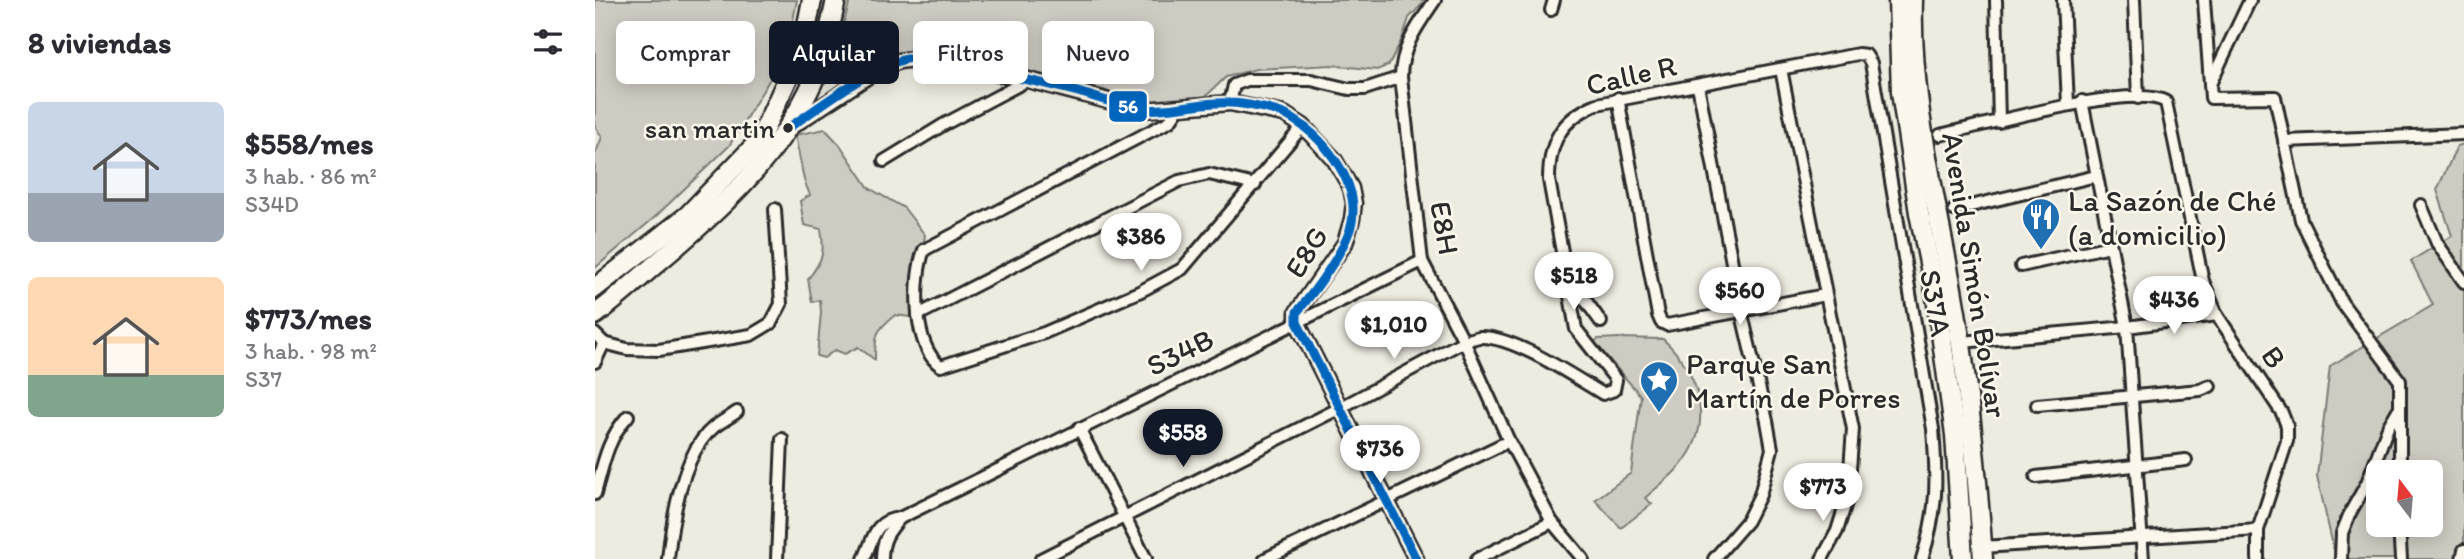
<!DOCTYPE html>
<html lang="es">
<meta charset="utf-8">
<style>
body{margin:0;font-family:Itim,sans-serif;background:#f7f7f7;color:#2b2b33;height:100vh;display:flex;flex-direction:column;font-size:26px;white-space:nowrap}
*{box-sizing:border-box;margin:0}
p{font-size:23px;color:#7c7c81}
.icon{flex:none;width:38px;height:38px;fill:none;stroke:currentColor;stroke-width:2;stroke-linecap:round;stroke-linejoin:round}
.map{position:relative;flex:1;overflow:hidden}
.drawer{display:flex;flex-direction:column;background:#fff;width:595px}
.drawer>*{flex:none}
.guide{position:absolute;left:21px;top:21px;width:665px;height:63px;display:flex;gap:14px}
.needle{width:46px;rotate:344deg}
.controls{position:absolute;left:1771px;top:460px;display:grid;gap:14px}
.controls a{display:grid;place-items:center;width:77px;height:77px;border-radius:10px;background:#fff;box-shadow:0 4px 18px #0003;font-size:35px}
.price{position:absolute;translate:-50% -60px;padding:0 16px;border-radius:24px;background:#fff;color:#222;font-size:23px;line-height:46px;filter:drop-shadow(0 2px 4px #0008)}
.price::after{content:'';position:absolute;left:50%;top:42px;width:21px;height:16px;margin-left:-10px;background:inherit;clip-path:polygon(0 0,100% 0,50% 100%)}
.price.current{background:#111827;color:#fff}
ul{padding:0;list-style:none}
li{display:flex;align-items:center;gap:21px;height:175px;padding:0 28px}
li span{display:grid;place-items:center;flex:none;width:196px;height:140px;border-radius:10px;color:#555}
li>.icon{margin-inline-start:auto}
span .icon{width:84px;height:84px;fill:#fffc;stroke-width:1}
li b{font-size:30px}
h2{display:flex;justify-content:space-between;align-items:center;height:84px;padding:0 28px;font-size:30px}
.tag{padding:0 24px;border-radius:10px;background:#fff;box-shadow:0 4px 18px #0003;font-size:24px;line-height:63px}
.tag.current{background:#111827;color:#fff}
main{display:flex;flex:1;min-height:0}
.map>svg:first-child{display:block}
.green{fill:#cecbc2;stroke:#7c7b76;stroke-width:2;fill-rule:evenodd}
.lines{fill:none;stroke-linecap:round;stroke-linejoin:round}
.minor-casing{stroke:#2b2b2b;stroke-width:16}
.tertiary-casing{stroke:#2b2b2b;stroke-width:19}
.primary-casing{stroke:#2b2b2b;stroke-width:23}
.trunk-casing{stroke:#2b2b2b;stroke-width:23}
.minor{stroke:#fbf7ec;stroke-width:10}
.tertiary{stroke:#fbf7ec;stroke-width:14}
.primary{stroke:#fbf7ec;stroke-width:18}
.trunk{stroke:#fbf7ec;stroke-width:18}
.bus-1-casing{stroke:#fbf7ec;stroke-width:14}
.bus-1{stroke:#0065bd;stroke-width:9}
.bus-dot{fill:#2b2b2b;stroke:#fbf7ec;stroke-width:2.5}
.labels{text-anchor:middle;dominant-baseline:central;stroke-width:5;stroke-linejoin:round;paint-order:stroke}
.bus-label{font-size:28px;fill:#2b2b2b;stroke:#fbf7ec;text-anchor:end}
.street-label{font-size:30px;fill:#2b2b2b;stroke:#fbf7ec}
.poi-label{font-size:30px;fill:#2b2b2b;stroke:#fbf7ec;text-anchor:start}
.line-badge{stroke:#fbf7ec;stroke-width:2.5}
.badge-label{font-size:19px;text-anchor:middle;font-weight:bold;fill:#fff}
</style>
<main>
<section class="drawer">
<h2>8 viviendas<svg class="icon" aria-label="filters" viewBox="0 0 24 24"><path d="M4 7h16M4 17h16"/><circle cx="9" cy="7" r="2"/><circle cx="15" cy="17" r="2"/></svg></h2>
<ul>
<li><span style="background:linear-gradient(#c9d6e8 65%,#9aa5b1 0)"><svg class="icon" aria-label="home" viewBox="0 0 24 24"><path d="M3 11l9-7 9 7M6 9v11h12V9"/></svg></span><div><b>$558/mes</b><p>3 hab. · 86 m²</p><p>S34D</p></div></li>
<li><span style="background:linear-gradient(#ffd9b3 70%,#7fa58c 0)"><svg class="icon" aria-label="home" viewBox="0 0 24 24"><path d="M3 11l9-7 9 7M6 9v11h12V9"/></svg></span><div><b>$773/mes</b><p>3 hab. · 98 m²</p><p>S37</p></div></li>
</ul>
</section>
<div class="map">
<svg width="1869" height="559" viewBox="0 0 1869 559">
<rect width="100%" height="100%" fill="#eeebe0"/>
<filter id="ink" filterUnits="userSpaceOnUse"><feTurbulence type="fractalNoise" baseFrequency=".0143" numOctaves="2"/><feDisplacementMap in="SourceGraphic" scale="14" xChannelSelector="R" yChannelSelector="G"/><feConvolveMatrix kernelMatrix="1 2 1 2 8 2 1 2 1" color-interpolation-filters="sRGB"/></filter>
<g filter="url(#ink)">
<!-- green -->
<g class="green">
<polygon points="0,0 202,0 192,51 134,146 59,218 0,268 0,155 7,137 0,126"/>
<path d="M 255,0 L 831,0 L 814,18 L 807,39 L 794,65 L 782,70 L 737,65 L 661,69 L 631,77 L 609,98 L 553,103 L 528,98 L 509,90 L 336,47 C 294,53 263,61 228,84 L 242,48 Z"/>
<path d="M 230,129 L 245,145 L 274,188 L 309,208 L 330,235 L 322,290 L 316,292 L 316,317 L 300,315 C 280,331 280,335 280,360 L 263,347 L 250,354 L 240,350 L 229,358 L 222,356 L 226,312 L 225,300 L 217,302 L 213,279 C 228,260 230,253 226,229 L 209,225 L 205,201 L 215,195 L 209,180 L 200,135 Z"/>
<path d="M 1869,144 L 1869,559 L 1741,559 L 1722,476 L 1735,366 L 1838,305 L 1816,261 L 1857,236 L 1842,190 L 1862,146 ZM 1783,472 L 1836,472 L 1836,525 L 1783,525 Z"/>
<path d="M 1024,338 L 1068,339 C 1104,373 1121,423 1086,465 C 1076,477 1062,487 1050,498 L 1057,504 L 1026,528 L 1000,500 L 1036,473 L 1046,396 L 999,342 L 1003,339 Z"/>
</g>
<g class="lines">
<defs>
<g id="minor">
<path d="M 840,0 C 824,24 806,47 806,77 L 827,261 L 869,341 L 914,441 L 957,522 L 988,559"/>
<polyline points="1401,0 1404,122"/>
<polyline points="1468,0 1473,104"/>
<polyline points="1539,0 1543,98"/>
<polyline points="1609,0 1616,98 1680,97 1706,220 1747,303 1805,381 1805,472"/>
<polyline points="956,10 959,0"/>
<polyline points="1186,69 1258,429 1253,496 1242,531 1227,559"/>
<polyline points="1615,84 1655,0"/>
<polyline points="1103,85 1146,310 1172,421 1177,449 1165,495 1152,521 1119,559"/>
<polyline points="1023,98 1063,315 1066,322 1072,325 1230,295"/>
<polyline points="1487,101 1532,327 1548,559"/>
<polyline points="635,103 639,85 652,80 716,80 754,89 770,89 806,77"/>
<path d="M 584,108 L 575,121 L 329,250 C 318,278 318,348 346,366 L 449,333 L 546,291 L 587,269 L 708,126"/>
<path d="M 1345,135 C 1387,126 1539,82 1571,102 L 1608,281 L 1622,315 L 1687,413 L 1692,426 L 1692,441 L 1663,530 L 1663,559"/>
<polyline points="1689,141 1869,134"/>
<polyline points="289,161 348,125 433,80"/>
<polyline points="1826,205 1842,243 1869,282"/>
<polyline points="1359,210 1501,176"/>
<polyline points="1426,266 1515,246"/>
<polyline points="972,281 983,290 1006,322"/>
<polyline points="323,315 584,181 614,174 660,185"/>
<polyline points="0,334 9,343 32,349 64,350 156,335 176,323 186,304 180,209"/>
<polyline points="1367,342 1532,327 1622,315"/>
<polyline points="0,362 9,343"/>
<polyline points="1442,405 1605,390 1615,386"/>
<polyline points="484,428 551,559"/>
<polyline points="1441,477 1591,460"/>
<path d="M 0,494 C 8,465 12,439 33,416"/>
<polyline points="1804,525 1806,559"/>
<polyline points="1387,547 1663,530"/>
<path d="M 73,559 C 77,520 87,453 119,427 C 126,422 135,417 142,412"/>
<polyline points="182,559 187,439"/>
<path d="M 269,559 C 279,538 278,521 305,518 L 827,261"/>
<path d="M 287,559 C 287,540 293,532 305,518"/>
<path d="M 446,559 L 745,408 L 869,341 C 874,340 879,338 884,337 C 918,335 979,377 1008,394 L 1019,390 L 1021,380 L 981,329 L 954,180 C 954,142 966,119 1002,104 L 1263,54 L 1271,55 L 1276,63 L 1338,429 C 1342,480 1343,509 1327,559"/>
<polyline points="670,559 914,441"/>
<polyline points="882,559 957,522"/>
<polyline points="1746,559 1747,533 1755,513 1772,483 1793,427 1803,410"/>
<polyline points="1867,559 1869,550"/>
</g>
<polyline id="tertiary" points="194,128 279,72 304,61 328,58 433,80 548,110 635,103 689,114 708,126 739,159 756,188 759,203 757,219 750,243 702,312 702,322 821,559"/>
<g id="primary">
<polyline points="0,288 93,215 164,141 208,45 217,0"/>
<path d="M 0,315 C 22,299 41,281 62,263 C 119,215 180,161 213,92 C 228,63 234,32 241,0"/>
</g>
<g id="trunk">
<polyline points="1303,0 1306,92 1324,213 1341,297 1360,435 1368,559"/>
<path d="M 1318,0 C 1315,98 1340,194 1357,289 C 1373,379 1382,468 1388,559"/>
</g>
</defs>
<!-- minor casing -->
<use href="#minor" class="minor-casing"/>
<!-- tertiary casing -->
<use href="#tertiary" class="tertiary-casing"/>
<!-- primary casing -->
<use href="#primary" class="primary-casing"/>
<!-- trunk casing -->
<use href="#trunk" class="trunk-casing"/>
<!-- minor -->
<use href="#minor" class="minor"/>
<!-- tertiary -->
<use href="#tertiary" class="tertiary"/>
<!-- primary -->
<use href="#primary" class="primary"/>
<!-- trunk -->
<use href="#trunk" class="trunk"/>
<defs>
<path id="bus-1" d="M 193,128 C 226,107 279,63 317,58 C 334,56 353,63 369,66 C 407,75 446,82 483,92 C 500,97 517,103 534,107 C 568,115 601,101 635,103 C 647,103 682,110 691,115 C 726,134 765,180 757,222 C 752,248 720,291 702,312 L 702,322 L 821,559"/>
</defs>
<!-- bus-1 casing -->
<use href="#bus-1" class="bus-1-casing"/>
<!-- bus-1 -->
<use href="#bus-1" class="bus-1"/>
</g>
</g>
<!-- icons -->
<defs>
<symbol id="restaurant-pin" viewBox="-11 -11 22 30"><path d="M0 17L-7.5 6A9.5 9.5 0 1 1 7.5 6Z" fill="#1f6fb2" stroke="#fbf7ec"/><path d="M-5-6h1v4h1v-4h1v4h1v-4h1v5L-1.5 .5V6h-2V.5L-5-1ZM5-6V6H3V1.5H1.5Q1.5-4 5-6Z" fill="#fff"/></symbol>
<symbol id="sight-pin" viewBox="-11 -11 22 30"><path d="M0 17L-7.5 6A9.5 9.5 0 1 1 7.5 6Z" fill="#1f6fb2" stroke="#fbf7ec"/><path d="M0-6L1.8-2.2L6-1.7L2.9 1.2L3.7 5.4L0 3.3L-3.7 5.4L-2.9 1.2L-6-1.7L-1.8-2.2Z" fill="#fff"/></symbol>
</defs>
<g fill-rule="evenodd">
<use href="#restaurant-pin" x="1424" y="195" width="44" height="60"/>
<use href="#sight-pin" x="1042" y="358" width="44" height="60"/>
</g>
<!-- markers -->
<circle class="bus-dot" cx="193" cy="128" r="6"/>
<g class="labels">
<!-- bus labels -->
<g class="bus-label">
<text x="180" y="128">san martin</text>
</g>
<!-- street labels -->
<g class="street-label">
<text transform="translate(1036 75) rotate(-13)">Calle R</text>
<text transform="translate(850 228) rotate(80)">E8H</text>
<text transform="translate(711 252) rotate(-58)">E8G</text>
<text transform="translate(1380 275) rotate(81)">Avenida Simón Bolívar</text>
<text transform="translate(1341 303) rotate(80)">S37A</text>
<text transform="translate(585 352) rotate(-26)">S34B</text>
<text transform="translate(1679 357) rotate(56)">B</text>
</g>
<!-- poi labels -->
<g class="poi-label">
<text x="1473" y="200">La Sazón de Ché<tspan x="1473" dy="34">(a domicilio)</tspan></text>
<text x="1091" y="363">Parque San<tspan x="1091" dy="34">Martín de Porres</tspan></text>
</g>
</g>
<rect class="line-badge" x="513" y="90" width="40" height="33" rx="7" fill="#0065bd"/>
<g class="badge-label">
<text x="533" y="113">56</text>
</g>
</svg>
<div class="controls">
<a><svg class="needle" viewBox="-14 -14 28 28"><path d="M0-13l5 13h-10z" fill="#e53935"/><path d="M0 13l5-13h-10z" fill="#7c7c81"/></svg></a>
</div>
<b class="price" style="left:546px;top:273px">$386</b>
<b class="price" style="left:979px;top:312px">$518</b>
<b class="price" style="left:1145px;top:327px">$560</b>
<b class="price" style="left:1579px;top:336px">$436</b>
<b class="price" style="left:799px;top:361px">$1,010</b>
<b class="price current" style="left:588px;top:469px">$558</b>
<b class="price" style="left:785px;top:485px">$736</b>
<b class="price" style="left:1228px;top:523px">$773</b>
<div class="guide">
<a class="tag">Comprar</a>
<a class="tag current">Alquilar</a>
<a class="tag">Filtros</a>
<a class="tag">Nuevo</a>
</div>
</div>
</main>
